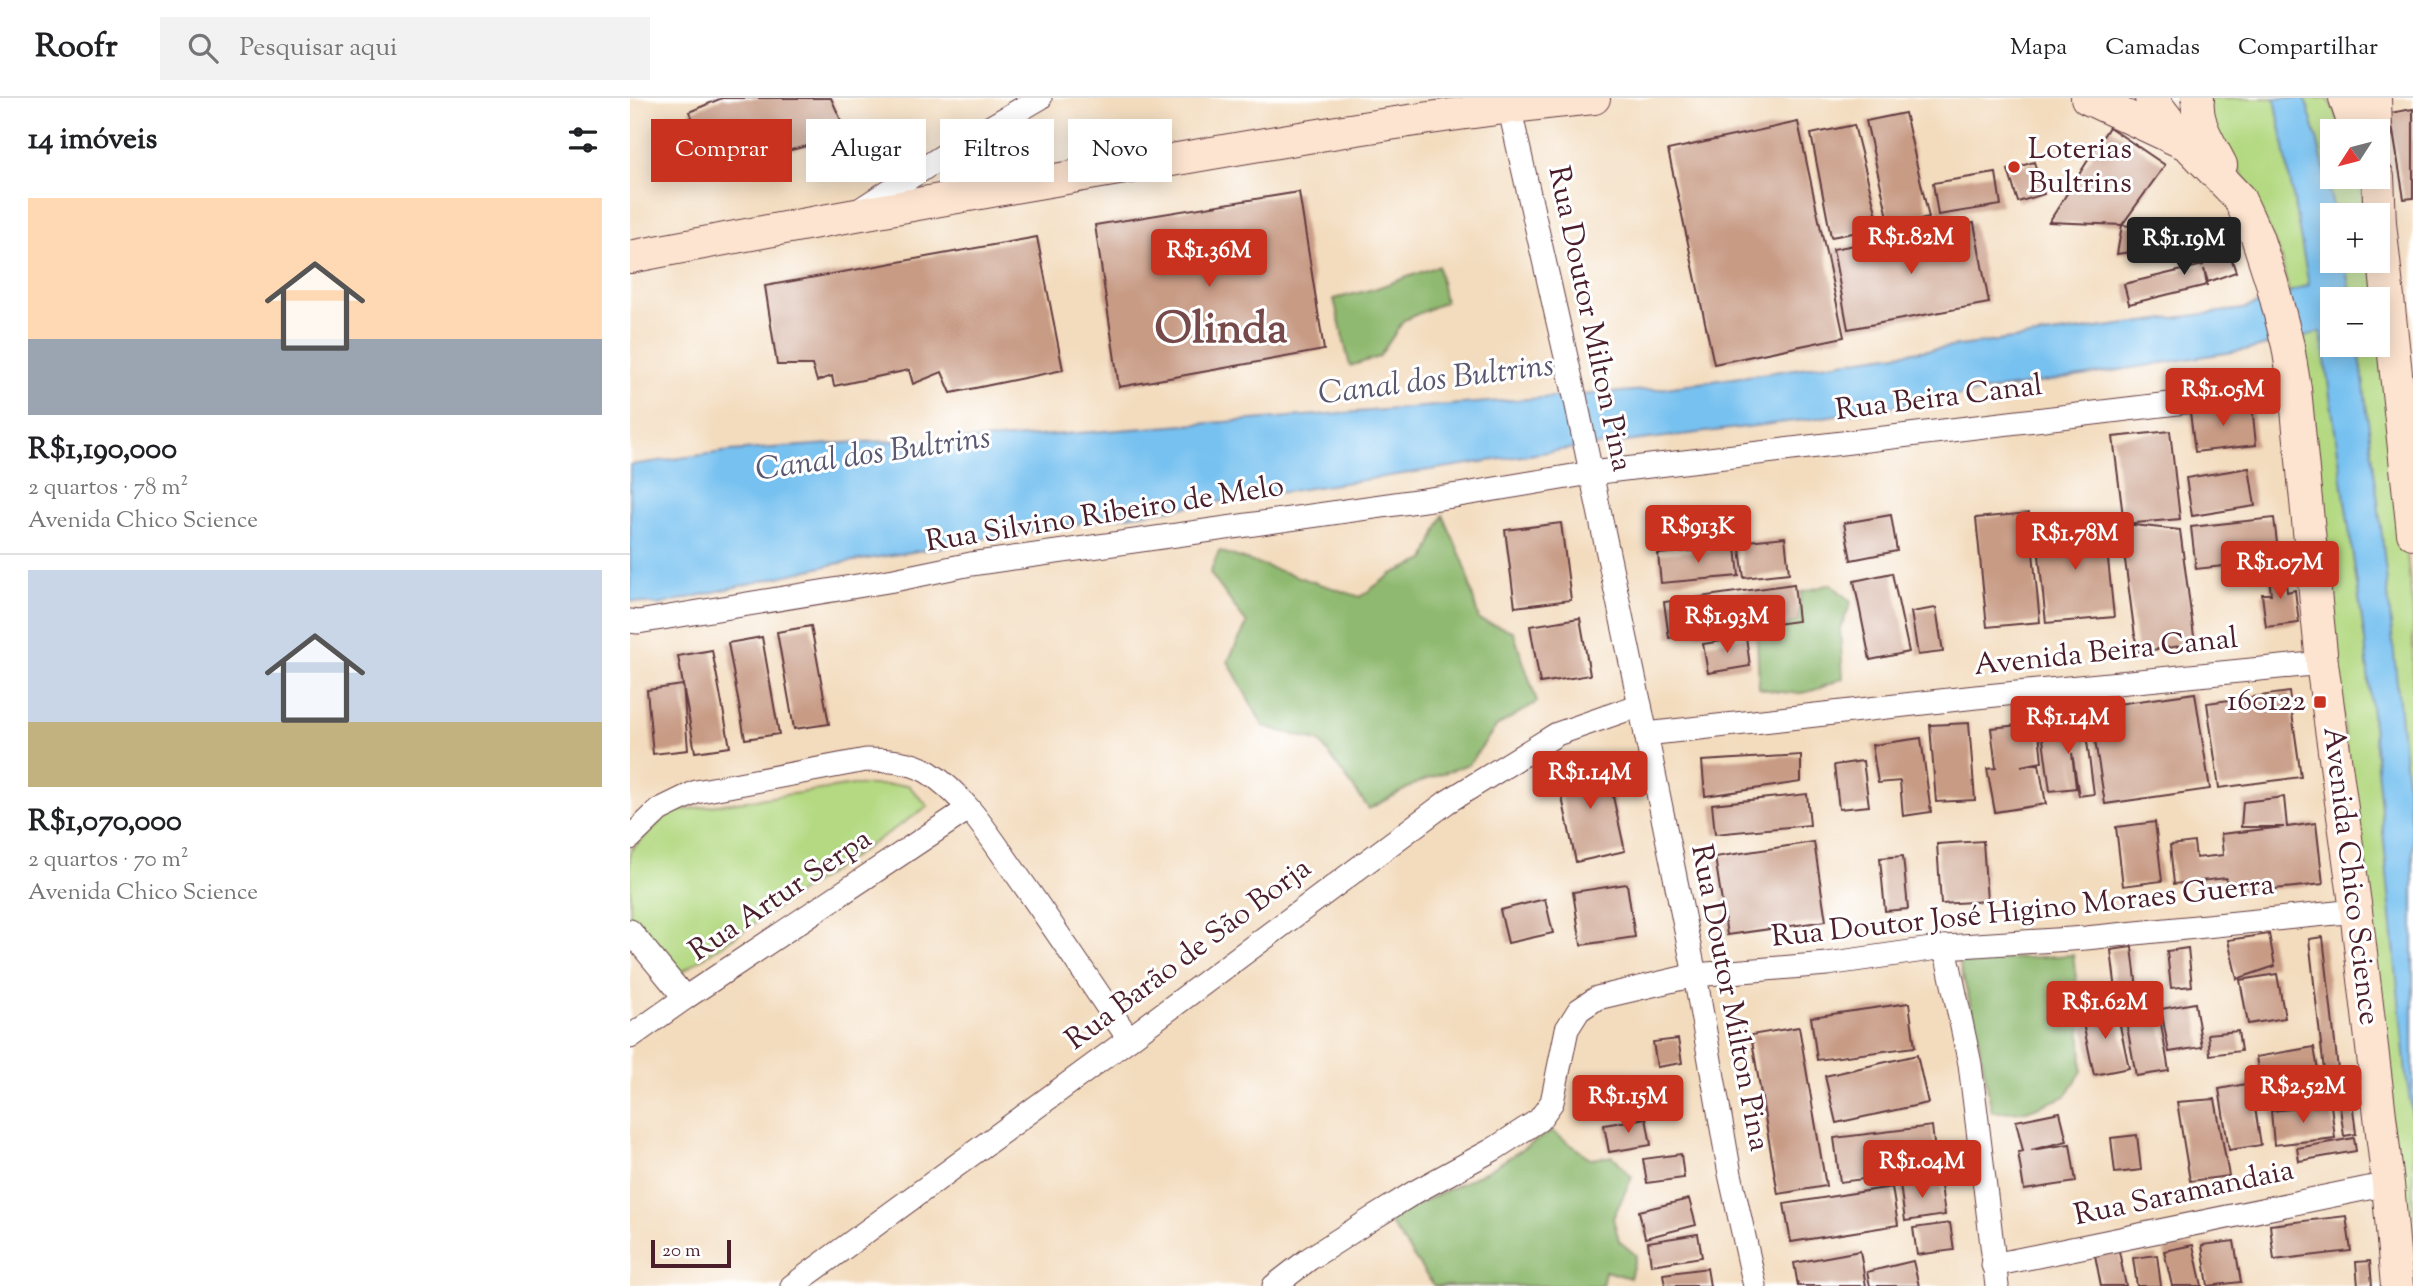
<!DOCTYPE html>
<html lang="pt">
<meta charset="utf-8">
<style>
body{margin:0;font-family:"Sorts Mill Goudy",serif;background:#f2f2f2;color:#202124;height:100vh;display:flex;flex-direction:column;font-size:26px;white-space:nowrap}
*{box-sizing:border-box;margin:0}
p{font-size:23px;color:#757577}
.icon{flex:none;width:38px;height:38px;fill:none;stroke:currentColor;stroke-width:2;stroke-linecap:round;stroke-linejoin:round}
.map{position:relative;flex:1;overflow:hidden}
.side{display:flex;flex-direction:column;background:#fff;width:630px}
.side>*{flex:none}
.hud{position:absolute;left:21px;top:21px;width:665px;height:63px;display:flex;gap:14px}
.needle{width:46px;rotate:234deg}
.tools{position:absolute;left:1690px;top:21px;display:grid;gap:14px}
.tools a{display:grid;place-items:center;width:70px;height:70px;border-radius:0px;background:#fff;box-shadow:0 4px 18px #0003;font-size:35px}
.scale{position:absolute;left:21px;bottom:18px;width:80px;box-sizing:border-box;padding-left:7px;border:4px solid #4a1f2b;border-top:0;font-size:19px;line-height:24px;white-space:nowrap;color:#4a1f2b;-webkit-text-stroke:5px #fff;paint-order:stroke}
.price{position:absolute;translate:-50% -60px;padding:0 16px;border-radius:7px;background:#c8321e;color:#fff;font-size:23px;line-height:46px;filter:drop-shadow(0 2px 4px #0008)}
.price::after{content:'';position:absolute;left:50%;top:42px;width:21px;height:16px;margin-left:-10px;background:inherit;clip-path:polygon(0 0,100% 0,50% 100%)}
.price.selected{background:#222;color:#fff}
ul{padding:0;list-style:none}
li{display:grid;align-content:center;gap:14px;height:371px;padding:0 28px}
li+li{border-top:2px solid #e0e0e0}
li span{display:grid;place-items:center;height:217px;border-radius:0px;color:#555}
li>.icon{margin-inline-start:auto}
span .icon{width:126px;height:126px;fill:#fffc;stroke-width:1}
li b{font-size:30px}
h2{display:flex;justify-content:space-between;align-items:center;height:84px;padding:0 28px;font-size:30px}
.chip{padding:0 24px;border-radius:0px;background:#fff;box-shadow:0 4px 18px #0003;font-size:24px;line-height:63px}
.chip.selected{background:#c8321e;color:#fff}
header{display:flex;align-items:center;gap:42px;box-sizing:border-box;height:98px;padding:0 35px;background:#fff;border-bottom:2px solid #e0e0e0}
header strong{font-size:33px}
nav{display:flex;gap:38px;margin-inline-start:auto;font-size:24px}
.search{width:490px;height:63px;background:#f2f2f2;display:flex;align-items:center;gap:18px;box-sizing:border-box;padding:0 24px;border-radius:0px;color:#757577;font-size:26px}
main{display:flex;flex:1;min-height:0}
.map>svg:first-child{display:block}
.green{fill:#b4d982;stroke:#7f7c56;stroke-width:2;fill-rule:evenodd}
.forest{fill:#8fb970;stroke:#6c6c4e;stroke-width:2}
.water{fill:#77c1f0;stroke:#60708e;stroke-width:2}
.building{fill:#c89b85}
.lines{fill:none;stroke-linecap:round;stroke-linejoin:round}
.street-casing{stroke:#633b41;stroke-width:25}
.secondary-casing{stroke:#633b41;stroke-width:34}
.street{stroke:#fff;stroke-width:23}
.secondary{stroke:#fde4d0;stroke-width:32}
.poi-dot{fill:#c8321e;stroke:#fff;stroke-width:2.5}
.labels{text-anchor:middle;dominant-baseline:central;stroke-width:6;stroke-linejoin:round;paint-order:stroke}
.poi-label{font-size:30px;fill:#4a1f2b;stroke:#fff;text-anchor:start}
.street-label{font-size:30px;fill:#4a1f2b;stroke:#fff}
.water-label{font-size:32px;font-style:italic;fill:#5a5870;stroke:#fff}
.town-label{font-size:44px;font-weight:bold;fill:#764a4a;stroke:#fff}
</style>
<header>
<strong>Roofr</strong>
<div class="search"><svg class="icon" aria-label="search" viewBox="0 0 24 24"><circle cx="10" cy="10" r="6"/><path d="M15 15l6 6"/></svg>Pesquisar aqui</div>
<nav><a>Mapa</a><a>Camadas</a><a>Compartilhar</a></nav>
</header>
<main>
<section class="side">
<h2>14 imóveis<svg class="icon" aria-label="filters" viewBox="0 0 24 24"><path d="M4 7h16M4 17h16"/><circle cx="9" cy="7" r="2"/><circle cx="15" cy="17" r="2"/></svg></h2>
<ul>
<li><span style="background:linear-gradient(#ffd9b3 65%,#9aa5b1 0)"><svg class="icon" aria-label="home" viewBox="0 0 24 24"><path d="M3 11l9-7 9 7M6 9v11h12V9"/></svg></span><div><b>R$1,190,000</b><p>2 quartos · 78 m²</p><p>Avenida Chico Science</p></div></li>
<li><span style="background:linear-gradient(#c9d6e8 70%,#c2b280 0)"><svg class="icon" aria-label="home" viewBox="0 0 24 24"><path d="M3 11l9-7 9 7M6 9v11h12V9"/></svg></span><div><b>R$1,070,000</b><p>2 quartos · 70 m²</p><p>Avenida Chico Science</p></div></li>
</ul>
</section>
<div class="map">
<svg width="1783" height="1188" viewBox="0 0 1783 1188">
<rect width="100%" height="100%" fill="#fff"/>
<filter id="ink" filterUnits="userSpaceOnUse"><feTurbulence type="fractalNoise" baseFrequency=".0143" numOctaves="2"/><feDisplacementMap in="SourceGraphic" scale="14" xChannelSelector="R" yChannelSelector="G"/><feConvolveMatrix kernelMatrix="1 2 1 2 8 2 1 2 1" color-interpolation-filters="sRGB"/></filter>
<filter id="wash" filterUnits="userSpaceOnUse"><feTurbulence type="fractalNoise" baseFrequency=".00686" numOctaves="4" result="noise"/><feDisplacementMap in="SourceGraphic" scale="28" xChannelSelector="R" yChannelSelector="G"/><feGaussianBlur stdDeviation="1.57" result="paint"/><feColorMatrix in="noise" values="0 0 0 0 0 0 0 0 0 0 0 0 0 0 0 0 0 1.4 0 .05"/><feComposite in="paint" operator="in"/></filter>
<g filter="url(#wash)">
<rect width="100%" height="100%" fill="#f3dcbe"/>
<!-- green -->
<g class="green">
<path d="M 1579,0 L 1697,0 L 1706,15 L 1713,33 L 1703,33 L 1703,79 L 1728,79 L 1739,117 L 1703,117 L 1703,163 L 1747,163 L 1783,515 L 1783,1188 L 1780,1188 L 1666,226 L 1651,160 L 1623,94 L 1578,22 ZM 1703,201 L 1748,201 L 1748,247 L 1703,247 Z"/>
<polygon points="223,687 278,687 298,708 40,882 0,820 0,753 40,714"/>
</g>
<!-- forest -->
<g class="forest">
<polygon points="808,168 815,204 774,222 749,259 720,268 704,201 744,191"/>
<polygon points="813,417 834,465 849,522 883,533 907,604 866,629 839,666 787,685 739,711 690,644 633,628 598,563 617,526 580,475 589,453 730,499 762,476 795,462"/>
<path d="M 1201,486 L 1221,504 L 1210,532 L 1213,580 C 1176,597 1169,599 1129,590 L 1127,537 L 1168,523 L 1171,494 Z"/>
<polygon points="1443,857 1450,911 1452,973 1436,998 1397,1013 1362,1014 1346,928 1329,864"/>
<polygon points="922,1033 961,1061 983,1058 1002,1079 983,1120 989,1143 1006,1157 1000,1180 975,1173 972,1188 804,1188 757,1121 857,1073"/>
</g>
<!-- water -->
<polygon class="water" points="1645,0 1675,0 1688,44 1705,117 1703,117 1703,163 1715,163 1721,201 1703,201 1703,247 1728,247 1732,272 1752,437 1783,742 1783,1024 1776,976 1735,543 1691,234 1621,251 1181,321 931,352 358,439 345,444 205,466 28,507 0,503 0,367 100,353 229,344 369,341 1029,291 1252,258 1613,211 1679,187"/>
<g id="blocks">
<!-- building -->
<g class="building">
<polygon points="92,0 201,0 224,51 196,63 181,47 92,69 59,14"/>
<polygon points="1783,11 1783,100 1774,101 1760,15"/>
<polygon points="1275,15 1299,120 1260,128 1236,23"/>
<polygon points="1168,24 1214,239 1084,266 1038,52"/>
<polygon points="1224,27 1250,130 1201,139 1181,36"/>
<polygon points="1479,29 1535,67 1492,127 1539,133 1539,148 1487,156 1492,127 1419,124"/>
<polygon points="1404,64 1414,96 1388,104 1378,72"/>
<polygon points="1366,75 1371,107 1308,117 1303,85"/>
<polygon points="669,94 694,252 489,289 465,127"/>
<polygon points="1344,125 1359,205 1218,231 1203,151"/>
<polygon points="407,139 433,272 321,295 312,274 283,286 279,272 204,288 202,278 187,283 182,267 147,267 135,188"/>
<polygon points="1596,145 1606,174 1578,184 1574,171 1577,187 1499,206 1494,186 1573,167 1568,155"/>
<polygon points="1622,307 1626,347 1565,354 1560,314"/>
<polygon points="1540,333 1550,421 1494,426 1483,339"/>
<polygon points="1619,370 1625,408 1562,418 1556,380"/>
<polygon points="1399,415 1410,524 1357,529 1346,420"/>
<polygon points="1261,417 1267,453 1221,462 1214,425"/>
<polygon points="1644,420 1649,462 1566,471 1561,429"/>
<polygon points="1474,423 1484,519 1416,525 1406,429"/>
<polygon points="931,425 941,502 885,509 875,432"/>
<polygon points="1494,426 1550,432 1565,546 1507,554 1492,439"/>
<polygon points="1155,439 1159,475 1114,480 1109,444"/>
<polygon points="1106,449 1109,478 1031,485 1028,456"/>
<polygon points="1654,469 1657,494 1665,492 1669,525 1636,529 1632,496 1641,496 1638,471"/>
<polygon points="1262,475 1279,554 1240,562 1224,483"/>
<polygon points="1164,486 1168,523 1039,540 1034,504"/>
<polygon points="1306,510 1313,554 1288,557 1281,514"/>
<polygon points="950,520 960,577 910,585 900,528"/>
<polygon points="181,528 199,626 164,631 147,534"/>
<polygon points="132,539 149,636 115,641 98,545"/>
<polygon points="1116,539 1120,568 1078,575 1073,546"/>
<polygon points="82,552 100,649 65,654 53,587 58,652 23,656 17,592 53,587 48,558"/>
<polygon points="1659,594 1671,679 1589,690 1577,605"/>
<polygon points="1565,595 1580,691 1475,706 1460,610"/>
<polygon points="1454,621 1464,696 1449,698 1442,655 1446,690 1420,693 1411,626"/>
<polygon points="1339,625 1345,702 1306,704 1300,627"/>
<polygon points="1408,625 1412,664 1391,668 1409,666 1416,706 1365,714 1357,671 1366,670 1361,630"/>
<polygon points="1291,640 1301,714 1273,718 1270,683 1248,685 1242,647"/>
<polygon points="1171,657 1171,684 1075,698 1072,663"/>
<polygon points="975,662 995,753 946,764 926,672"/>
<polygon points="1233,663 1239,708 1209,711 1204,667"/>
<polygon points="1177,696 1180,727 1085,736 1082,706"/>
<polygon points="1654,699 1657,729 1686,725 1693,786 1597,796 1596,780 1544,786 1540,747 1564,744 1566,760 1593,757 1591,736 1654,729 1611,729 1613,704"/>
<polygon points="1525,724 1532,783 1493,788 1486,729"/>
<polygon points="1353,743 1357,803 1311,806 1307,746"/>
<polygon points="1184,744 1196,823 1097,837 1085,759"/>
<polygon points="1273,758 1278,811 1255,813 1250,760"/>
<polygon points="997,786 1005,839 951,847 943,794"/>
<polygon points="915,801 923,835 878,845 870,812"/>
<polygon points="1639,836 1645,868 1607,881 1598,842"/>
<polygon points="1693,839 1711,998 1697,999 1679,841"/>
<polygon points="1502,849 1508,899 1526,897 1539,973 1506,978 1492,900 1487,901 1481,852"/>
<polygon points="1558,850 1562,888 1541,890 1537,853"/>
<polygon points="1647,876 1655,920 1618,926 1610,882"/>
<polygon points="1279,905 1285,949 1187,962 1181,919"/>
<polygon points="1565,905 1572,949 1539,954 1531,911"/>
<polygon points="1486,909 1499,970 1464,977 1451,916"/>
<polygon points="1169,929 1196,1088 1148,1096 1121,937"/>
<polygon points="1608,933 1611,953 1580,957 1578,936"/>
<polygon points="1048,941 1052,965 1027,969 1023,944"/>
<polygon points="1684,949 1692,995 1634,1006 1626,959"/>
<polygon points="1287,957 1298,1005 1206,1025 1195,978"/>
<polygon points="1621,985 1631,1047 1599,1052 1589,991"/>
<polygon points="1585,1001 1599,1078 1560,1083 1547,1004"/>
<polygon points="1722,1002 1726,1036 1714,1038 1709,1003"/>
<polygon points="1701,1007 1705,1040 1644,1047 1641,1013"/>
<polygon points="1430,1014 1437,1043 1401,1052 1440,1046 1446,1084 1394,1092 1388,1054 1393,1053 1386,1023"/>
<polygon points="1016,1020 1021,1047 979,1054 974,1027"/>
<polygon points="1302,1028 1307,1072 1210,1084 1204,1040"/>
<polygon points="1507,1037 1511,1072 1485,1075 1481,1040"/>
<polygon points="1724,1040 1726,1053 1669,1063 1667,1050"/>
<polygon points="1051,1056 1054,1080 1017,1085 1013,1061"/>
<polygon points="1310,1080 1315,1117 1275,1123 1270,1086"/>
<polygon points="1262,1089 1268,1127 1161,1144 1154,1106"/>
<polygon points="1059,1101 1066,1127 1015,1140 1009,1113"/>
<polygon points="1716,1118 1721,1153 1644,1162 1640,1127"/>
<polygon points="1320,1125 1324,1152 1287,1157 1283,1130"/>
<polygon points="1068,1136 1072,1159 1021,1167 1018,1144"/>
<polygon points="1487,1143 1496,1188 1471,1188 1463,1147"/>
<polygon points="1604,1143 1611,1184 1578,1188 1572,1147"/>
<polygon points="1563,1147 1572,1188 1542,1188 1534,1153"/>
<polygon points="1230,1153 1236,1188 1168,1188 1164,1165"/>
<polygon points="1527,1157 1531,1188 1507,1188 1503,1160"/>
<polygon points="1283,1163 1289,1188 1240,1188 1237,1174"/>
<polygon points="1740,1163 1742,1188 1728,1188 1726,1164"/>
<polygon points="1077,1170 1080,1188 1035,1188 1033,1176"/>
</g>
</g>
</g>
<g filter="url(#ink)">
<use href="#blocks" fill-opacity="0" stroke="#633b41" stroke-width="2"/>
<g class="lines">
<defs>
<g id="street">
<polyline points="875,0 879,8 946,303 1016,636 1065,877 1100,1076 1125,1188"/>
<polyline points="231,111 330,47 410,0"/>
<polyline points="0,523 8,524 264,482 341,466 829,397 961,375 1665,291"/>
<polyline points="1016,636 1346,599 1692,565"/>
<path d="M 0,740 L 29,712 L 66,694 L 236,662 C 257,662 280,663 298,674 C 335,697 360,739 385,774 C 424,829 461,885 499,941"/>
<polyline points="0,833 55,900"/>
<polyline points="1315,849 1340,966 1367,1188"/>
<polyline points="0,939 55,900 338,711"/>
<polyline points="1363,1167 1758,1086"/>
<polyline points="162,1188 499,941 817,704 927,636 1010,607"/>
<polyline points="644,1188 679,1161 743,1120 785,1094 864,1051 909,1022 922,1004 937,931 949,912 967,900 1065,877 1197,866 1315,849 1456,840 1726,813"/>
</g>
<g id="secondary">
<polyline points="1457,0 1558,47 1609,100 1627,139 1642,185 1658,248 1665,291 1692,565 1726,813 1758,1086 1767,1188"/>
<polyline points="1521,0 1552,40"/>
<path d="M 1568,0 C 1565,25 1580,45 1591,67"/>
<polyline points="1715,0 1726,33"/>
<polyline points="1745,0 1746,33"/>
<polyline points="1748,79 1750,125 1783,435"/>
<path d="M 0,159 C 176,125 353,94 530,64 C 674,39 819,14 964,0"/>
</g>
</defs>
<!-- street casing -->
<use href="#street" class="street-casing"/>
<!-- secondary casing -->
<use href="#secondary" class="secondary-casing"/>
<!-- street -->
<use href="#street" class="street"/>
<!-- secondary -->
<use href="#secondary" class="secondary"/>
</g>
</g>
<!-- markers -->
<g class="poi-dot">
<circle cx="1384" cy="69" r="7"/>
<rect x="1683" y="597" width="14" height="14" rx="3.5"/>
</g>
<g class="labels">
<!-- poi labels -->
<g class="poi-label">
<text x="1398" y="52">Loterias<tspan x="1398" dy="34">Bultrins</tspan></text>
<text x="1676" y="604" text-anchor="end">160122</text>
</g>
<!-- street labels -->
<g class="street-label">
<text transform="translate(959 221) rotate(78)">Rua Doutor Milton Pina</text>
<text transform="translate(1309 301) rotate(-7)">Rua Beira Canal</text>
<text transform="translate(475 417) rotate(-9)">Rua Silvino Ribeiro de Melo</text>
<text transform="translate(1476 555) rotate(-6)">Avenida Beira Canal</text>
<text transform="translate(1720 778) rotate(83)">Avenida Chico Science</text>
<text transform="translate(151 798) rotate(-34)">Rua Artur Serpa</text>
<text transform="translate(1393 814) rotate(-6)">Rua Doutor José Higino Moraes Guerra</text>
<text transform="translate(559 857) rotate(-37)">Rua Barão de São Borja</text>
<text transform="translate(1099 900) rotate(79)">Rua Doutor Milton Pina</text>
<text transform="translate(1554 1096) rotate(-12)">Rua Saramandaia</text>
</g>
<!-- water labels -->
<g class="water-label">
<text transform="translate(806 283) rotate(-7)">Canal dos Bultrins</text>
<text transform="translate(243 357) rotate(-8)">Canal dos Bultrins</text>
</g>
<!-- town labels -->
<g class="town-label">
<text x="591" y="233">Olinda</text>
</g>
</g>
</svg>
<div class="tools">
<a><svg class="needle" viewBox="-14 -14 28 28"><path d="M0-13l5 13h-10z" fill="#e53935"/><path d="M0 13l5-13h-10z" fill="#757577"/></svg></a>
<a>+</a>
<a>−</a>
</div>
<div class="scale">20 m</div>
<b class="price" style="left:1281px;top:178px">R$1.82M</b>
<b class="price selected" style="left:1554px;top:179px">R$1.19M</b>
<b class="price" style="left:579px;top:191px">R$1.36M</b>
<b class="price" style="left:1593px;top:330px">R$1.05M</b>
<b class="price" style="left:1068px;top:467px">R$913K</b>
<b class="price" style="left:1445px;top:474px">R$1.78M</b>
<b class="price" style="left:1650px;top:503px">R$1.07M</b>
<b class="price" style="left:1097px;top:557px">R$1.93M</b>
<b class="price" style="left:1438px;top:658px">R$1.14M</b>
<b class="price" style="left:960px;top:713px">R$1.14M</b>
<b class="price" style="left:1475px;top:943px">R$1.62M</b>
<b class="price" style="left:1673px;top:1027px">R$2.52M</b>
<b class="price" style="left:998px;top:1037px">R$1.15M</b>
<b class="price" style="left:1292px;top:1102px">R$1.04M</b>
<div class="hud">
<a class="chip selected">Comprar</a>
<a class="chip">Alugar</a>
<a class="chip">Filtros</a>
<a class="chip">Novo</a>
</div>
</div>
</main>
